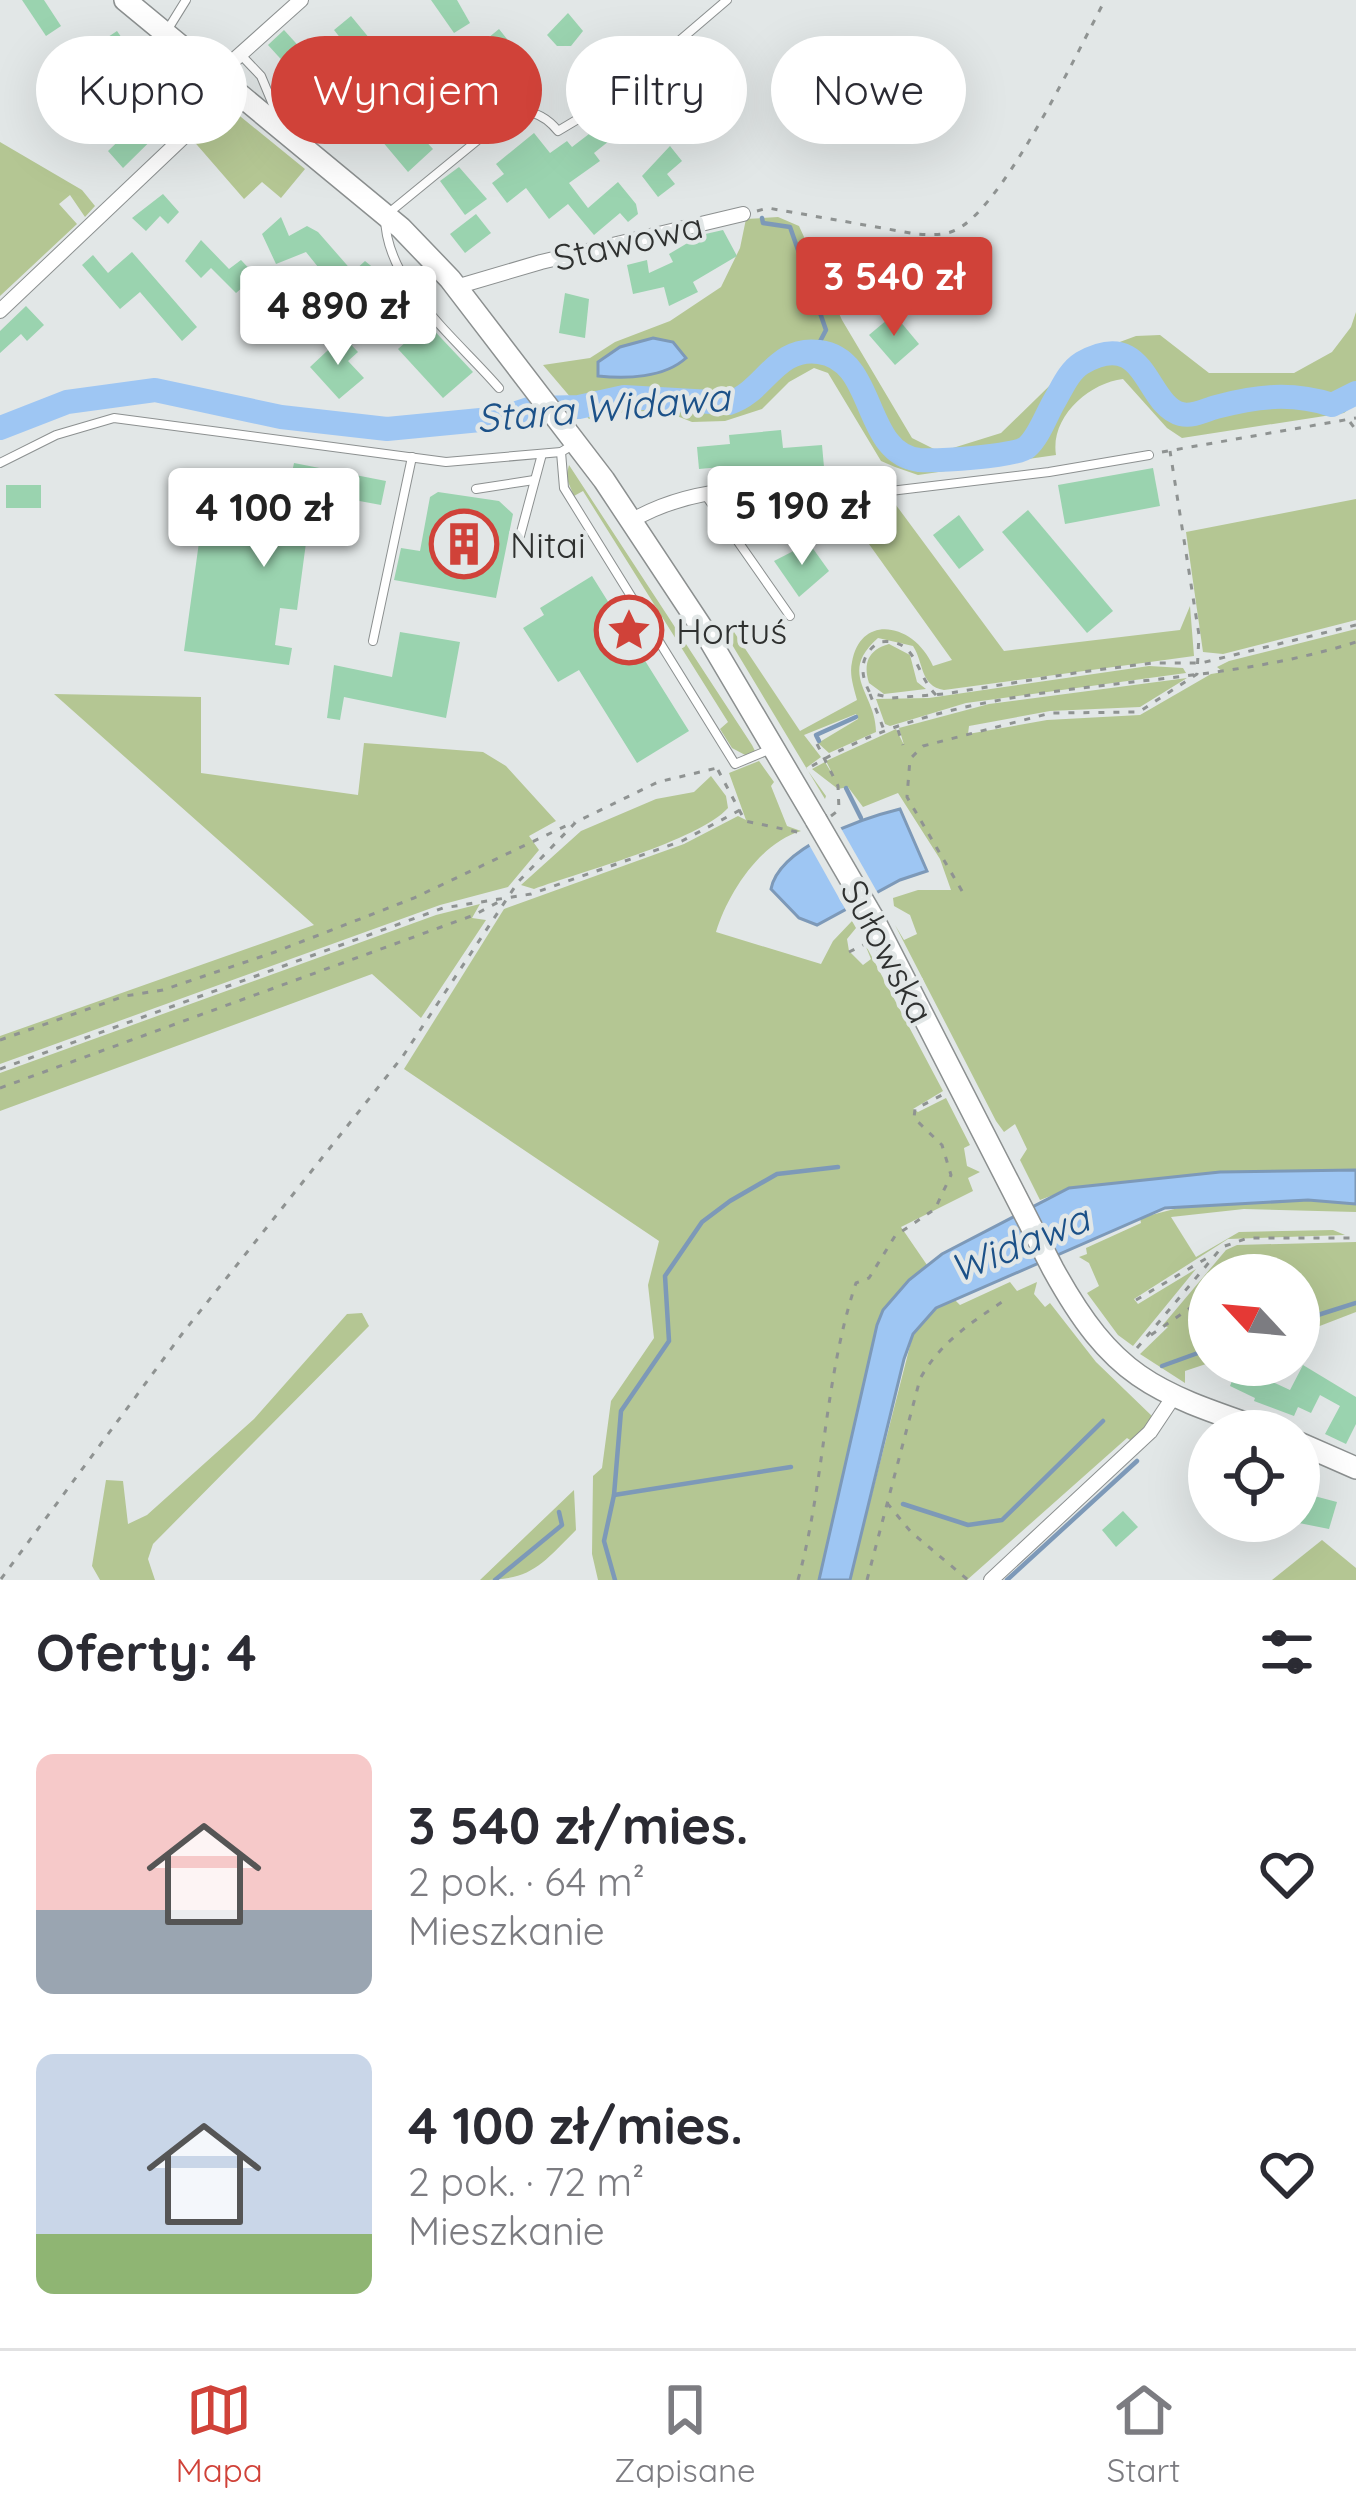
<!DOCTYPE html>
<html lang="pl">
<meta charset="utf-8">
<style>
body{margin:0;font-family:Quicksand,sans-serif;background:#f7f7f7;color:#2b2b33;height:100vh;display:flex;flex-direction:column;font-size:45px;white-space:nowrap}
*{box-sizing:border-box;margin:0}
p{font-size:39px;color:#7c7c81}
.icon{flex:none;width:66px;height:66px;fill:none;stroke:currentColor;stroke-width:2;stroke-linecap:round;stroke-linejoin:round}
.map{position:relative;height:1580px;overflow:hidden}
.sheet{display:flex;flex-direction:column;background:#fff;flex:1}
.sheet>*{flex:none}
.hud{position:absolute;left:36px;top:36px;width:1284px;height:108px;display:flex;gap:24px}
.needle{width:78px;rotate:296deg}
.controls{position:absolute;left:1188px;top:1254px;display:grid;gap:24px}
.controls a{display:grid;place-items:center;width:132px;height:132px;border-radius:50%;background:#fff;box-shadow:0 12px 48px #0002;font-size:60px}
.price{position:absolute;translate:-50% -102px;padding:0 27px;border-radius:12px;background:#fff;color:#222;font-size:39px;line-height:78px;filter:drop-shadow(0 3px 6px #0008)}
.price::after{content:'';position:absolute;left:50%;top:72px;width:36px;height:27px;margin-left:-18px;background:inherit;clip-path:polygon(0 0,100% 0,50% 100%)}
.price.on{background:#d04239;color:#fff}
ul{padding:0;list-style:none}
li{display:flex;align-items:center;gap:36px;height:300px;padding:0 36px}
li span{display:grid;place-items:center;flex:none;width:336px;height:240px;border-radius:18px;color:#555}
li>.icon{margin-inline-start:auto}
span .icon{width:144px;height:144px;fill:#fffc;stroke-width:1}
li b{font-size:51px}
h2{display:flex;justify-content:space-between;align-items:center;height:144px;padding:0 36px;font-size:51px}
.pill{padding:0 42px;border-radius:54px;background:#fff;box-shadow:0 12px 48px #0002;font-size:42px;line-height:108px}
.pill.on{background:#d04239;color:#fff}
.tabs{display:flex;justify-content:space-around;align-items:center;height:168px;border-top:3px solid #e1e1e2;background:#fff;font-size:33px;color:#7c7c81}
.tabs a{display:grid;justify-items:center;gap:6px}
.tabs .on{color:#d04239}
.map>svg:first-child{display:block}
.green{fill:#b4c693}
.water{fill:#9ec6f3;stroke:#7d99b8;stroke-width:3}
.pier{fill:#e2e7e7}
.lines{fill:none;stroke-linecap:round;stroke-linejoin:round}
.stream{stroke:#7d99b8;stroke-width:4.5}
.river{stroke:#9ec6f3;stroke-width:24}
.building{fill:#9ad3af}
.service-casing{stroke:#8c9090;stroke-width:10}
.minor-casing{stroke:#8c9090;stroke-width:16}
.secondary-casing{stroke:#8c9090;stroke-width:24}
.path{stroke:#8f9392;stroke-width:3;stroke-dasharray:6 9;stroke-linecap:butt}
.service{stroke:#fff;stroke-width:8}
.minor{stroke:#fff;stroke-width:14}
.secondary{stroke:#fff;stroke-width:21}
.secondary-bridge-casing{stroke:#8c9090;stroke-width:24;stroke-linecap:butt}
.secondary-bridge{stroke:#fff;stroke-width:21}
.labels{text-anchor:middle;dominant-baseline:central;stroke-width:9;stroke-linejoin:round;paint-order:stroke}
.street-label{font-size:36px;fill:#2f3130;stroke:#e2e7e7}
.poi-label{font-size:36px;fill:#2f3130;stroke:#e2e7e7;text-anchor:start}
.water-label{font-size:39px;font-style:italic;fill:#1c5188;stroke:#e2e7e7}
</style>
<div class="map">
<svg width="1356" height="1580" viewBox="0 0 1356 1580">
<rect width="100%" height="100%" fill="#e2e7e7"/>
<!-- green -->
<g class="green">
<polygon points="230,108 305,169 281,198 262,182 244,199 191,138 220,109"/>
<polygon points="0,142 82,190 95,206 85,217 70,195 59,204 77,224 0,296"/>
<path d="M 778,217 L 799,226 L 842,320 L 912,438 L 940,452 L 1001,433 L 1079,357 L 1136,336 L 1160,335 L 1209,373 L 1294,373 L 1332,352 L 1351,327 L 1356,312 L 1356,403 L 1344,413 L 1182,438 L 1167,428 L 1123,379 C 1089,383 1050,417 1056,455 L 918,475 L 895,467 L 881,461 L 828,373 L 814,368 L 789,382 L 762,409 L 725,421 L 692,422 L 667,412 L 629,411 L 589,419 L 543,365 L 590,358 L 615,342 L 670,321 L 721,287 L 740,248 L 746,219 Z"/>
<polygon points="569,465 752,745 756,753 747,756 732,748 720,729 728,722 583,491 574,496 566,477"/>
<path d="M 836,498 L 893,501 L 1004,651 L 1180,630 L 1190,606 L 1194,656 L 944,690 C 920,686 924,663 913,646 L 878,638 C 837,674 876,693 876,732 L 829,753 L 818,743 L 858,719 L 856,714 L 804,735 L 821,757 L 806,768 L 826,796 L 825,799 L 722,628 L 728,623 L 800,731 L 857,700 C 854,688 849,675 852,662 C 861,612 915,624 933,666 L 952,660 Z"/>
<polygon points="1356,499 1356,620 1223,654 1203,652 1186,532"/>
<path d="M 1356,629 L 1356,1170 C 1292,1170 1232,1172 1169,1181 C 1124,1186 1083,1183 1040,1200 L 1020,1160 L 1027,1149 L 1015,1124 L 1004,1132 L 996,1121 L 895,925 L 904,940 L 917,934 L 910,915 L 894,906 L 893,898 L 918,890 L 951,890 L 940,859 L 898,793 L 863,807 L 848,787 L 838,789 L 812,769 L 825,762 L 834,777 L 826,761 L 896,729 L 904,745 L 899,728 L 989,704 L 1187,678 L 1140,707 L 1050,711 L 969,726 L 968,734 L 1047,720 L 1140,715 L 1211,674 L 1223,672 L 1217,667 L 1229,661 Z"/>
<path d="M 889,644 L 910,655 L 917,682 L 926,689 L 884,694 L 869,683 C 863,663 868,650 889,644 Z"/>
<polygon points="1149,666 1183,668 1186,673 966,703 890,726 885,724 876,699 929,698"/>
<polygon points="54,694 201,697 201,773 358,795 364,743 483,752 506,766 556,821 529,836 539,850 508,887 440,905 0,1064 0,1036 314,925"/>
<path d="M 759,761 L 774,782 L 771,786 L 787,826 L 801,831 C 760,843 728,893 716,932 L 821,964 L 833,941 L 852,921 L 856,928 L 847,939 L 849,951 L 863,965 L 871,959 L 864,942 L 943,1091 L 913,1109 L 918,1112 L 946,1098 L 970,1145 L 964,1148 L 967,1166 L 980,1172 L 968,1178 L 973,1191 L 901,1227 L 927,1265 L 909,1280 L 877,1325 L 819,1580 L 598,1580 L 592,1554 L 593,1476 L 602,1468 L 611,1401 L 654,1338 L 648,1285 L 659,1241 L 404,1069 L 504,909 L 684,844 L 738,816 L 746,820 L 729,773 Z"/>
<path d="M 711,776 L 726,796 L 728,808 C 698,841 580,872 534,889 L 521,885 L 581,831 L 656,799 L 694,792 Z"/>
<polygon points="480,904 472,918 486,920 421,1018 372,974 0,1111 0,1073 436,915"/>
<polygon points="1308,1200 1356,1204 1356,1212 1244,1209 1171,1217 1196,1257 1239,1232 1333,1230 1345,1235 1228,1239 1134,1299 1138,1304 1196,1269 1133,1346 1118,1335 1087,1293 1099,1286 1089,1263 1079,1257 1087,1254 1086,1248 1141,1223 1140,1218 1197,1203"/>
<polygon points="1356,1242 1356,1312 1299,1334 1299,1275 1209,1275 1209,1363 1185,1371 1185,1383 1140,1354 1168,1327 1162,1326 1226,1250 1237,1245"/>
<polygon points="1010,1282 1017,1291 1037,1282 1034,1294 1045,1307 1050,1303 1096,1362 1154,1418 1133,1442 1127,1438 967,1580 850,1580 913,1334 937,1308 955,1300 960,1305"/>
<polygon points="362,1313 369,1326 153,1544 148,1559 155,1580 100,1580 92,1566 106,1480 123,1481 128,1524 147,1515 254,1419 347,1314"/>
<path d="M 574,1490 L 576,1530 C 540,1566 532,1580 480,1580 Z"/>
<polygon points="1322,1540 1356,1568 1356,1580 1272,1580"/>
</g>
<!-- water -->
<g class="water">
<path d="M 653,338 L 673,342 L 686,358 C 664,378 626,379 598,376 L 598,362 L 620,347 Z"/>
<path d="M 900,809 L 927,871 L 900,880 L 817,925 L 799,918 L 771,889 C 779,847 863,818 900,809 Z"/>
<polygon points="1356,1170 1356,1204 1308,1200 1165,1208 936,1308 913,1334 904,1359 850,1580 819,1580 877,1325 883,1310 909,1280 942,1254 1069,1188 1220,1172"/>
</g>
<!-- pier -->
<polygon class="pier" points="838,823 880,897 848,914 807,841"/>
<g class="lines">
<!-- stream -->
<g class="stream">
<polyline points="762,218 763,223 790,227 826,330 815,351"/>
<polyline points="819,741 816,735 856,717"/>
<polyline points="846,788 861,818"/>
<polyline points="1299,1321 1356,1303"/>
<polyline points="1162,1366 1209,1349"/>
<polyline points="614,1495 791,1467"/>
<polyline points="903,1504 968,1525 1002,1520 1103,1421"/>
<polyline points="495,1580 562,1525 559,1512"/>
<polyline points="615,1580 604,1541 614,1495 621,1411 669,1341 665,1276 702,1222 730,1201 777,1174 838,1167"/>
<polyline points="1007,1580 1137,1461"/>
</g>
<!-- river -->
<path class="river" d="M 0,428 L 67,402 L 155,390 L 281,417 L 387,429 L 501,418 L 532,408 L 579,407 L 624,397 L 729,403 C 765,392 775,346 819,352 C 877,359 862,453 919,460 C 935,461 1016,457 1027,447 C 1039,437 1047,413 1055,400 C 1062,388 1069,371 1082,363 C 1147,326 1145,405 1181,414 C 1193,417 1205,410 1216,407 C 1257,396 1292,392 1332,405 L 1356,393"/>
</g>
<!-- building -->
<g class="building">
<polygon points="22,0 44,0 61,26 46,36"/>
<polygon points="431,0 457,0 470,23 454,33"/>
<polygon points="568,13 583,31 571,46 557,46 547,35"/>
<polygon points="351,16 370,39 343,62 335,54 346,45 334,30"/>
<polygon points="499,29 524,60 509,73 488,54 480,76 466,56"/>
<polygon points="284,30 304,52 288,67 268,45"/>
<polygon points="117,31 140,64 121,74 99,43"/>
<polygon points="681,62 696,80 673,101 658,82"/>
<polygon points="157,73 191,101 123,168 108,151 134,126 110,104 121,93 143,114 162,97 147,82"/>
<polygon points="353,73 371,94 353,110 334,89"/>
<polygon points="640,95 655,113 643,123 639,117 594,153 600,161 569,183 588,208 618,182 636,204 638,214 628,222 620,213 594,235 568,204 549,219 526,188 507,203 492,183 504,174 496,164 534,133 550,153 567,141 572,147"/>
<polygon points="386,115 411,143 420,135 433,149 408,172 371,128"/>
<polygon points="670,146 682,161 667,174 675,184 658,197 642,176"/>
<polygon points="459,167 487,199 465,215 440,181"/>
<polygon points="163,194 179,212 168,224 160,216 146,231 132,218"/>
<polygon points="476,214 491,233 465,253 450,234"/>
<polygon points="281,217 289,236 307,226 318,232 353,272 365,261 381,274 347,303 306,252 276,264 262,234"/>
<polygon points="723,230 737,256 693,282 698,292 669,306 664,287 633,294 627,265 647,260 649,273 673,262 669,254 701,235"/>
<polygon points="201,240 229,269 241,260 256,276 236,293 211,268 201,278 185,261"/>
<polygon points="132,252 197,327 182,341 140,292 120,309 82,265 93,255 108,273"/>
<polygon points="565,293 589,299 585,338 559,333"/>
<polygon points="26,306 44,325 27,341 21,334 0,353 0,331"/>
<polygon points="894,314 919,344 895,365 869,335"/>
<polygon points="427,323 473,372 443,398 398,349"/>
<polygon points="343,336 358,352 348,361 364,378 339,399 310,367"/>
<polygon points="781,430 783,448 822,445 824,467 733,474 732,466 699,469 697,447 730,444 729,435"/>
<polygon points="294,463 386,481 381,505 354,500 350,521 310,513 297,610 280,608 275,645 292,648 289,665 184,651 200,535 214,536 216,522 290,529 299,484 290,482"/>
<polygon points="1153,468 1160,506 1065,524 1058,485"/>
<rect x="6" y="485" width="35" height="23"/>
<polygon points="438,492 499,501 513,514 496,598 394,580 401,548 420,551 430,497"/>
<polygon points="1028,510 1113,611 1087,633 1002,532"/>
<polygon points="959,515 984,550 959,569 933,535"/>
<polygon points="809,543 829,571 799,597 774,561"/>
<polygon points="592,576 689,731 637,763 579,670 558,682 523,628 544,615 540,608"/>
<polygon points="400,632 460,642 446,718 344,697 340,720 327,718 334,665 392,677"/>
<polygon points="1303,1365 1356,1397 1356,1424 1346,1444 1325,1434 1340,1406 1320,1395 1311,1413 1298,1407 1294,1416 1254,1401 1255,1398 1230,1386 1238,1366 1290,1390"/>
<polygon points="1299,1492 1337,1502 1329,1529 1299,1523"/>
<polygon points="1123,1511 1138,1527 1116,1547 1102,1530"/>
</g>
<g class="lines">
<defs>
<g id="service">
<polyline points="168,29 186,0"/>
<polyline points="241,55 261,76 279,119"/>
<polyline points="353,316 402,275"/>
<path d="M 499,388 C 458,340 385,284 385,216 L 506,117 C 527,107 543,113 558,131 L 610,100 L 727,0"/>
<polyline points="561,452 564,488 735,764 771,749"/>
<polyline points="0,463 56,435 114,418 446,462 561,452 571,446"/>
<polyline points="476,489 534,480"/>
<polyline points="882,492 1049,472 1149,455"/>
<polyline points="704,493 790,616"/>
<polyline points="520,536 542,454"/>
<polyline points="373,641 412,457"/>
</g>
<g id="minor">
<polyline points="215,77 301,0"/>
<polyline points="456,287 541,262 743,214"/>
<polyline points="0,311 232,91"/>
<path d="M 631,521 C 705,477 797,488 880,493"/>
<polyline points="991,1580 1150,1432 1172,1399"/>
</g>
<g id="secondary">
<polyline points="125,0 401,228 450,279 604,480 706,634 816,820"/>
<path d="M 873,918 L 1053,1269 C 1114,1380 1155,1392 1268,1431"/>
<polyline points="1299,1443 1356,1468"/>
</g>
</defs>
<!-- service casing -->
<use href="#service" class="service-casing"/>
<!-- minor casing -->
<use href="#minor" class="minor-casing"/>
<!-- secondary casing -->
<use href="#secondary" class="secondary-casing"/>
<!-- path -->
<g class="path">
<path d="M 757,211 L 768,208 L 916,234 C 932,235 948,236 961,227 C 1008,197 1077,53 1105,0"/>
<polyline points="1350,422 1356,430"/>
<polyline points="1162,452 1356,418"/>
<polyline points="870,694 884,730"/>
<path d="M 936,695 C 914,673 918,637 879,642 C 860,655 859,673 870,693 L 892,698 L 944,694 L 1081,672 L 1152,663 L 1201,663 L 1356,625"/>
<polyline points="898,730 903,745"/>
<polyline points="817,744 838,786 839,810 831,816"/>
<path d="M 812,766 C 977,667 1178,699 1356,642"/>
<polyline points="718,770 745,821 802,833"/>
<polyline points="962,891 907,797 910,759 923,746 1051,713 1139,712 1197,674 1199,635 1170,451"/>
<polyline points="849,952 863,945"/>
<polyline points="0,1040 125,996 163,990 275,952 414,898 574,822"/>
<polyline points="0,1069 443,908 531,894 682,841 742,809"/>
<polyline points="0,1088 474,915 504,899"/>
<polyline points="1136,1300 1207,1258"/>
<polyline points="1151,1335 1209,1295"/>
<polyline points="1137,1348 1222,1247 1248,1238 1356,1238"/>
<polyline points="887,1503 911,1532 968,1580"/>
<polyline points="1,1579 182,1334 403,1056 518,882 576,822 658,782 717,768"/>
<path d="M 798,1580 C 825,1482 824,1378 856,1283 L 869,1278 L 895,1236 L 935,1209 L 951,1175 L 942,1145 L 914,1118 L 915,1109 L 946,1093"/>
<path d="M 867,1580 L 920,1379 C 939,1344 969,1324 1002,1302"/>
</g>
<!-- service -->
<use href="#service" class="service"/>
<!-- minor -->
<use href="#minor" class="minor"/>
<!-- secondary -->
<use href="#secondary" class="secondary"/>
<defs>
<polyline id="secondary-bridge" points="816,820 873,918"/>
</defs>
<!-- secondary-bridge casing -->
<use href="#secondary-bridge" class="secondary-bridge-casing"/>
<!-- secondary-bridge -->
<use href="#secondary-bridge" class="secondary-bridge"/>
</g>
<!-- icons -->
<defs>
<symbol id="building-ring" viewBox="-11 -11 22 22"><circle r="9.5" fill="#e2e7e7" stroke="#d04239" stroke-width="1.5"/><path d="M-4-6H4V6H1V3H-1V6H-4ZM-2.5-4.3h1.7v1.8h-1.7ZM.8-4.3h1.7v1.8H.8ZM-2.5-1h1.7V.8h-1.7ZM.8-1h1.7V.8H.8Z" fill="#d04239"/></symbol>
<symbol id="sight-ring" viewBox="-11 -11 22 22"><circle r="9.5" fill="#e2e7e7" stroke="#d04239" stroke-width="1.5"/><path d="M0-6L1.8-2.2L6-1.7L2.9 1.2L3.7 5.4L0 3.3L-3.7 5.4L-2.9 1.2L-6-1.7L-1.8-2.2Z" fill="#d04239"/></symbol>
</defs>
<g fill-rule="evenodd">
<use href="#building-ring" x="426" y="506" width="76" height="76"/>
<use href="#sight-ring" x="591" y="592" width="76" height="76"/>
</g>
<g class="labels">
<!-- street labels -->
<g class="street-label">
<text transform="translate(628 241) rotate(-13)">Stawowa</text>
<text transform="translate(888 951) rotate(62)">Sułowska</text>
</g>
<!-- poi labels -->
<g class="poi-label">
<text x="510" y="544">Nitai</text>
<text x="676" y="630">Hortuś</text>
</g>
<!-- water labels -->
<g class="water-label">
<text transform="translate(603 407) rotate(-5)">Stara Widawa</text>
<text transform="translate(1019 1243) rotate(-22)">Widawa</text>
</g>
</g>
</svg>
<div class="controls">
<a><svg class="needle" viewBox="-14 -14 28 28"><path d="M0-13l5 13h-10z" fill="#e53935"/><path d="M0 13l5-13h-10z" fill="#7c7c81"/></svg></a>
<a><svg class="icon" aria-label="locate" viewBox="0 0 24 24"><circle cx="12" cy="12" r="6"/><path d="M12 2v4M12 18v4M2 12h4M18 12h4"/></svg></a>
</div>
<b class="price on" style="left:894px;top:339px">3 540 zł</b>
<b class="price" style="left:338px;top:368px">4 890 zł</b>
<b class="price" style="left:802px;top:568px">5 190 zł</b>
<b class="price" style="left:264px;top:570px">4 100 zł</b>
<div class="hud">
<a class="pill">Kupno</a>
<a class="pill on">Wynajem</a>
<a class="pill">Filtry</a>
<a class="pill">Nowe</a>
</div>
</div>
<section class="sheet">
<h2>Oferty: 4<svg class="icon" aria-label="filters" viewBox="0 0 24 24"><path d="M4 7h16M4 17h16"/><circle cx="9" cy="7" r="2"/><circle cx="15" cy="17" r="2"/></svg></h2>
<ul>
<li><span style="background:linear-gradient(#f6c9c9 65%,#9aa5b1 0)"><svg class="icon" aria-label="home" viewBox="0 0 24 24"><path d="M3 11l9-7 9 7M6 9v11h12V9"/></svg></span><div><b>3 540 zł/mies.</b><p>2 pok. · 64 m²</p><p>Mieszkanie</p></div><svg class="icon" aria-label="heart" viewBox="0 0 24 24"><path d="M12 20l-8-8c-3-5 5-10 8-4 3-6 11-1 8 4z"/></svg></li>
<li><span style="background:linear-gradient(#c9d6e8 75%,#8fb573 0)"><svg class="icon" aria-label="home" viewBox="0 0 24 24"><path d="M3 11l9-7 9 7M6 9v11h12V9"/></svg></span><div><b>4 100 zł/mies.</b><p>2 pok. · 72 m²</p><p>Mieszkanie</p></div><svg class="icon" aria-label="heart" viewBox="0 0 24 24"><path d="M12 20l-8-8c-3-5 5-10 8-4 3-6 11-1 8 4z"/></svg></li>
</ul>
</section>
<nav class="tabs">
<a class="on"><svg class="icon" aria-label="map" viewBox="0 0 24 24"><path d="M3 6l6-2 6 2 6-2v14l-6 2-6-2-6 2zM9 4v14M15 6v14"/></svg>Mapa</a>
<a><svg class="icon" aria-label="saved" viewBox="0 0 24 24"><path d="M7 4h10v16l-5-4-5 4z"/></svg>Zapisane</a>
<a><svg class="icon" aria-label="home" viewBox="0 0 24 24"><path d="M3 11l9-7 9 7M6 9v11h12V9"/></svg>Start</a>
</nav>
